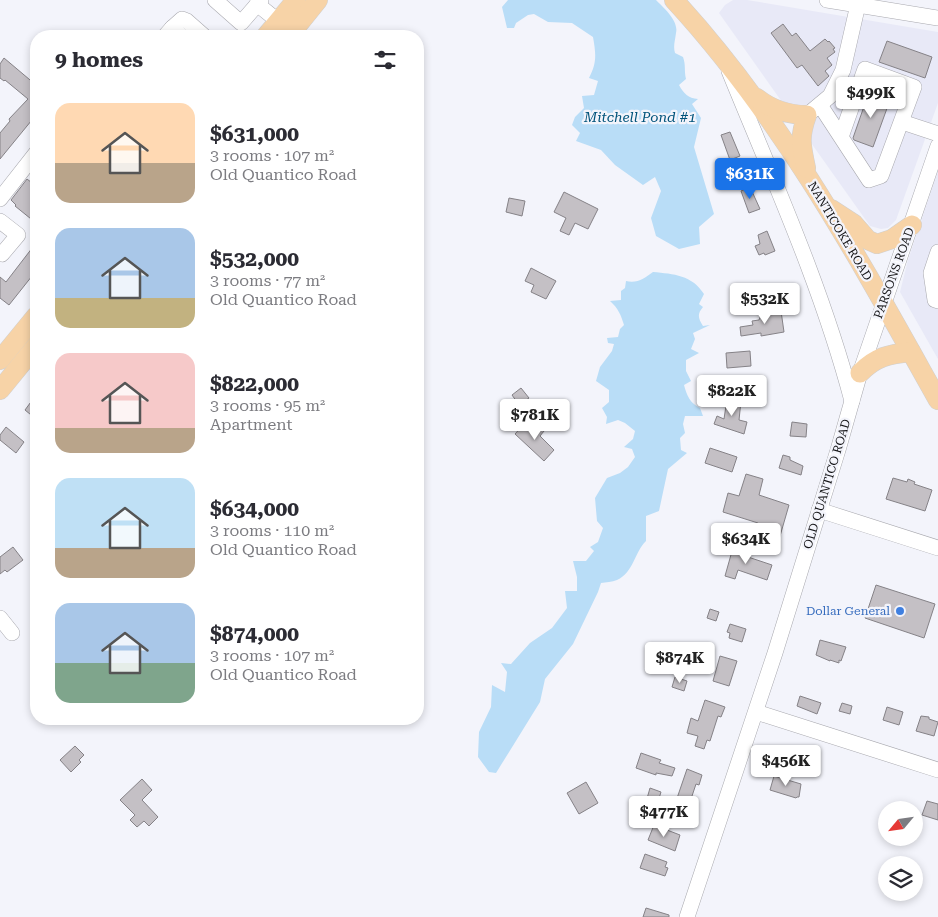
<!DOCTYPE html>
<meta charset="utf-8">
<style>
body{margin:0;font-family:"Roboto Serif",serif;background:#f7f7f7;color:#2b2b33;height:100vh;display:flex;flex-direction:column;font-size:19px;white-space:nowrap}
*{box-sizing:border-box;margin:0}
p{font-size:16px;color:#7c7c81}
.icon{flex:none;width:28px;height:28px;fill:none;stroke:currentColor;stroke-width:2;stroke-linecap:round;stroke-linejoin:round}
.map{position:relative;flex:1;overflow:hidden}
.panel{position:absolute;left:30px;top:30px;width:394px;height:695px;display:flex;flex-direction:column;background:#fff;border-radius:20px;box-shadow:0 2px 8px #0003}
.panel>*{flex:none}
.needle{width:32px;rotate:241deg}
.buttons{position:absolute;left:878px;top:801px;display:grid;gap:10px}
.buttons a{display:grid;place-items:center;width:45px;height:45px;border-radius:50%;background:#fff;box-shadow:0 2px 8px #0003;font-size:25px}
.price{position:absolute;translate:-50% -42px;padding:0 11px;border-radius:5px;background:#fff;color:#222;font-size:16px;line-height:32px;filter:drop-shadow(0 1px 2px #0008)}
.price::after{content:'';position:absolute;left:50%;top:30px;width:15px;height:11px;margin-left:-8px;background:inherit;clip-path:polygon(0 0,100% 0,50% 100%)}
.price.active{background:#1a73e8;color:#fff}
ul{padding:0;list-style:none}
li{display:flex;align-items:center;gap:15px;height:125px;padding:0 25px}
li span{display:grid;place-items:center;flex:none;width:140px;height:100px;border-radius:15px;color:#555}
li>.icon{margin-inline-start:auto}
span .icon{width:60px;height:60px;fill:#fffc;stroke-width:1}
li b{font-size:21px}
h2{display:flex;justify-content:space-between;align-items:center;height:60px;padding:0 25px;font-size:21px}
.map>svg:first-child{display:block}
.built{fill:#e8e9f7}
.water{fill:#b9ddf7}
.building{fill:#c4c0c5;stroke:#858287}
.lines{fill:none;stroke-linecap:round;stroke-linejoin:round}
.minor-casing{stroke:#a9a9af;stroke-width:16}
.major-casing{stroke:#d0d0d0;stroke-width:20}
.minor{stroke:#fff;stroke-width:15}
.major{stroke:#f7d3a7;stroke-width:19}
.shop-dot{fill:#3f7fe0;stroke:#f3f4fb;stroke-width:2}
.labels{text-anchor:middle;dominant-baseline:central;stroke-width:4.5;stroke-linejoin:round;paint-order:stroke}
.street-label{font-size:12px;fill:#141416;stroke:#f3f4fb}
.shop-label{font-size:12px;fill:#366cbe;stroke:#f3f4fb;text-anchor:end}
.water-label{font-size:14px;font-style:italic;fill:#00537b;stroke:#f3f4fb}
</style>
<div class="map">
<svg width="938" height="917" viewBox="0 0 938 917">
<rect width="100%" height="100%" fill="#f3f4fb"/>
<!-- built -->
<g class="built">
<polygon points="733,0 747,0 938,32 938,103 896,220 888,228 881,229 870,226 719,13 725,5"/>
<polygon points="938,171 938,359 900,292 908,260"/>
</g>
<!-- water -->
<g class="water">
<path d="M 508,0 L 656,0 C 664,8 679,21 676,33 C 675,41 673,46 675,53 L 683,57 C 686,65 684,71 686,79 L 679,85 C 684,94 688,98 698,99 L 692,104 L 701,118 L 694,147 L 714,214 L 699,227 L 700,244 L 679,249 L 656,236 L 651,218 L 661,191 L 655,177 L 643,185 L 615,165 L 601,150 L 576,141 L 580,133 L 572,125 L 575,117 L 584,108 L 582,96 L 594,95 L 598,81 L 589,78 C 597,63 596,54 593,37 L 572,23 L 548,22 L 534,14 L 528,15 L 516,23 L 514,28 L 507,28 L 502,7 Z"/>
<path d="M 653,272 C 674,274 692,275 704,294 L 699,304 L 703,307 C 697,314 698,318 703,326 L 710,325 L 693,333 L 695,339 L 691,349 L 699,353 L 686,360 L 686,371 L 691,381 L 684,385 C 687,396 690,403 700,408 L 703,416 L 685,416 L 683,424 L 685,433 L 680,438 L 681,450 L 687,453 L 668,469 L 659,511 L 646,516 L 646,541 C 634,553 634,572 617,580 C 612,582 606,582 601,583 L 598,592 L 573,644 L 545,679 L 540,702 L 496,773 L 489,772 L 478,757 L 479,732 L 491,707 L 492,685 L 505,692 L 507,672 L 501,663 L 511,664 L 530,643 L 552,628 L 567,608 L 565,591 L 577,591 L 577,577 L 573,561 L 586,561 L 594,551 L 590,547 L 598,542 L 603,528 L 597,521 L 595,498 L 607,478 L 620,473 L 628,467 L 635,457 L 632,449 L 624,447 L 633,439 L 635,431 L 625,423 L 618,420 L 606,424 L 607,417 L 602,408 L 609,402 L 609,390 L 596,381 L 600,367 L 612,351 L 614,344 L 608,343 L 607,338 L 618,337 L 620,329 L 624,325 C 621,315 618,308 610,301 L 621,300 L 621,291 L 625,288 L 626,281 C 637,284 645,278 653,272 Z"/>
</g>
<!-- building -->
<g class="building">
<polygon points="783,24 792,36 796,33 810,51 825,39 828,42 829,41 835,48 833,49 835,52 827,58 832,65 825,71 829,76 818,86 802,65 797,68 771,33"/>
<polygon points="887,41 932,57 925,78 879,62"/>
<polygon points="4,58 36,85 36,115 0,159 0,133 10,121 9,119 28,99 5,80 4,81 0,78 0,64"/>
<polygon points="869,92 890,100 873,147 854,140 853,138"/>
<polygon points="730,132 740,156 730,160 721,135"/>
<polygon points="27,179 36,186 36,223 15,206 16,205 11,200"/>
<polygon points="750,187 760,209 749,213 741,191"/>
<polygon points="564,192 598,209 588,229 575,223 569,235 560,231 566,218 554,212"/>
<polygon points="509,198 525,201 522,216 506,212"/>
<polygon points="767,231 775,251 765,255 764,253 759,255 755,246 760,244 758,235"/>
<polygon points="36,243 36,271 9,305 0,298 0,277 6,282"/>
<polygon points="531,268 556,281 546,299 531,292 534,285 525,281"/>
<polygon points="781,311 784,332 761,336 761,333 741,336 740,327 753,325 752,321 759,320 761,315"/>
<polygon points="750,351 751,366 727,368 726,353"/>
<polygon points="521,388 529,398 519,405 512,395"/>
<polygon points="36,395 36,419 25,410"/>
<polygon points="727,399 741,401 739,420 747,422 744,434 714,424 717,416 724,419"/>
<polygon points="792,422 807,424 806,437 790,436"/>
<polygon points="525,423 533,430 538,425 544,431 540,436 554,450 544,461 515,434"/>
<polygon points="6,427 24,442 16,453 0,440 0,435"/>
<polygon points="710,448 737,457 732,472 705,463"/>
<polygon points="783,455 790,457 790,460 803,466 801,475 779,468"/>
<polygon points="746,474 763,479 759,495 789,505 778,543 754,537 758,523 723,512 728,493 739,496"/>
<polygon points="893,478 907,482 908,479 915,482 914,484 932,490 925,511 886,499"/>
<polygon points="734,544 744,548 742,555 772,565 767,580 738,570 735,579 725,576"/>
<polygon points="13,547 23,560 7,572 5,570 0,574 0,557"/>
<polygon points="876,585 935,604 924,638 865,618"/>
<polygon points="710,609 719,612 716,621 707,618"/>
<polygon points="730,624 746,629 742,642 729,638 730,633 727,632"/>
<polygon points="820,640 846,647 841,661 839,660 839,663 830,660 830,661 816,655"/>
<polygon points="720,656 737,661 729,686 713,681"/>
<polygon points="675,677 687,681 684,691 672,687"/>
<polygon points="800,696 821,703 817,714 797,706"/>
<polygon points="705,700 725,707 721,717 718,716 710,741 707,740 704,749 695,746 698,736 687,733 691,718 698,721"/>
<polygon points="842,703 852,706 850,714 839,711"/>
<polygon points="887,707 903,712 899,725 883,720"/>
<polygon points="921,716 929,717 929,719 938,722 934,736 916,731"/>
<polygon points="75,746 84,755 79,760 81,762 71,772 60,760"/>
<polygon points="641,753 661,760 659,763 675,768 672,776 656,773 656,775 636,768"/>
<polygon points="687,769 702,775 699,785 696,784 691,799 694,800 690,812 674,807"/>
<polygon points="774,776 801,784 799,797 797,797 796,798 770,790"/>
<polygon points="142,779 152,790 142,800 158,817 149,826 144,821 137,827 130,820 135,815 120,800"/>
<polygon points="586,782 598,803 579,814 567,793"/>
<polygon points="650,788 661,792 652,821 639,816 641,808 644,809"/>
<polygon points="927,801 938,804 938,820 922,815"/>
<polygon points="654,825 680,835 675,851 648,840"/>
<polygon points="645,854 667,862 665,867 668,868 665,876 640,868"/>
<polygon points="646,908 669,915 669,917 643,917"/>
</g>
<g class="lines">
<defs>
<g id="minor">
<polyline points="215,0 241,23 261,0"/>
<polyline points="827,0 938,18"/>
<polyline points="257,4 278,21"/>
<polyline points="172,28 182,19 187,21 204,36"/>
<polyline points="165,36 172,28 182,36"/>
<path d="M 729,71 C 773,179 822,287 852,401"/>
<polyline points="820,105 869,180 881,176 914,87 865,69 841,137"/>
<polyline points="812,111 830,96 843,70 859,0"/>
<polyline points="902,122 938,134"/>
<polyline points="0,199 36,153"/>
<polyline points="0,221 18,235 2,254 0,253"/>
<polyline points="938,252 931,273 935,300 938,301"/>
<polyline points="819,510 938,548"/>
<polyline points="0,618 12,633"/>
<polyline points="756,712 938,770"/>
<polyline points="687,917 775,653 838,450 860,373 938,146"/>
</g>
<g id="major">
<path d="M 674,0 C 783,118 860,261 938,400"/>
<polyline points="266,36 296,0"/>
<polyline points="289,36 318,0"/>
<path d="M 757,98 C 771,109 789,115 807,115 C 799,137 801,145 806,168"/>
<polyline points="831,209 854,224 868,240 877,244 892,239 912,225"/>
<polyline points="0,360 36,316"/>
<path d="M 860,373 C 875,357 889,354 911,352"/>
<polyline points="0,390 36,346"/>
</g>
</defs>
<!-- minor casing -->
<use href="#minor" class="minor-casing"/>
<!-- major casing -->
<use href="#major" class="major-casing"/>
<!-- minor -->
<use href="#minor" class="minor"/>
<!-- major -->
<use href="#major" class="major"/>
</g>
<!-- markers -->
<circle class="shop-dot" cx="900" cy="611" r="5"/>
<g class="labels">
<!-- street labels -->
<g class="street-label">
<text transform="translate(840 231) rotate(59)">NANTICOKE ROAD</text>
<text transform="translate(894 273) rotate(-70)">PARSONS ROAD</text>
<text transform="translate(827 484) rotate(-73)">OLD QUANTICO ROAD</text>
</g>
<!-- shop labels -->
<g class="shop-label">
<text x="890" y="611">Dollar General</text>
</g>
<!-- water labels -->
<g class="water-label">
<text x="640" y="117">Mitchell Pond #1</text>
</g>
</g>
</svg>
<div class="buttons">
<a><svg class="needle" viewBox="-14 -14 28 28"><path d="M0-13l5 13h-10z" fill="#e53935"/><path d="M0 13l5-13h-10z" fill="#7c7c81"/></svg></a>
<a><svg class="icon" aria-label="layers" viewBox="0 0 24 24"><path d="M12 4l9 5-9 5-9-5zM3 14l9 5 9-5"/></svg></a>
</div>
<b class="price" style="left:871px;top:119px">$499K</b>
<b class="price active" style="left:750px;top:200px">$631K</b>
<b class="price" style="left:765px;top:325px">$532K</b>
<b class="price" style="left:732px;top:417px">$822K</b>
<b class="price" style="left:535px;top:441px">$781K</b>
<b class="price" style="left:746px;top:565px">$634K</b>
<b class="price" style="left:680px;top:684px">$874K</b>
<b class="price" style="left:786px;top:787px">$456K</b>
<b class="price" style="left:664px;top:838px">$477K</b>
<section class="panel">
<h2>9 homes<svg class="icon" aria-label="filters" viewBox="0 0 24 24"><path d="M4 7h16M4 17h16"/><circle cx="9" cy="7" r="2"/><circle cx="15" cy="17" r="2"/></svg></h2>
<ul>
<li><span style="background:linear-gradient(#ffd9b3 60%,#b9a48a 0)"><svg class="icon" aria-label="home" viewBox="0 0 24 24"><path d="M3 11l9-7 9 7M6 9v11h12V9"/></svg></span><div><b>$631,000</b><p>3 rooms · 107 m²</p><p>Old Quantico Road</p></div></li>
<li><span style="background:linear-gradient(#a9c7e8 70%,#c2b280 0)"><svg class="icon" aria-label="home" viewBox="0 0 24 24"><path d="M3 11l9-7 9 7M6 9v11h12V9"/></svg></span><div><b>$532,000</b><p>3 rooms · 77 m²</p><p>Old Quantico Road</p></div></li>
<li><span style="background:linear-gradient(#f6c9c9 75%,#b9a48a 0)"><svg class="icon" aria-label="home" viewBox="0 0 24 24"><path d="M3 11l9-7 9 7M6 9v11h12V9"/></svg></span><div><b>$822,000</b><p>3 rooms · 95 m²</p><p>Apartment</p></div></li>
<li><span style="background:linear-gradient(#bfe0f5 70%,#b9a48a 0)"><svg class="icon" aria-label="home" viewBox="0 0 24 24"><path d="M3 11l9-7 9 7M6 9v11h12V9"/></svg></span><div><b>$634,000</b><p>3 rooms · 110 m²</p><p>Old Quantico Road</p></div></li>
<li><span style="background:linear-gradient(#a9c7e8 60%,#7fa58c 0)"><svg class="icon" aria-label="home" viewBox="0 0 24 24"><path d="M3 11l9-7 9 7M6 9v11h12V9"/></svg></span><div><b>$874,000</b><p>3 rooms · 107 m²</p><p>Old Quantico Road</p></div></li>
</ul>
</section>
</div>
